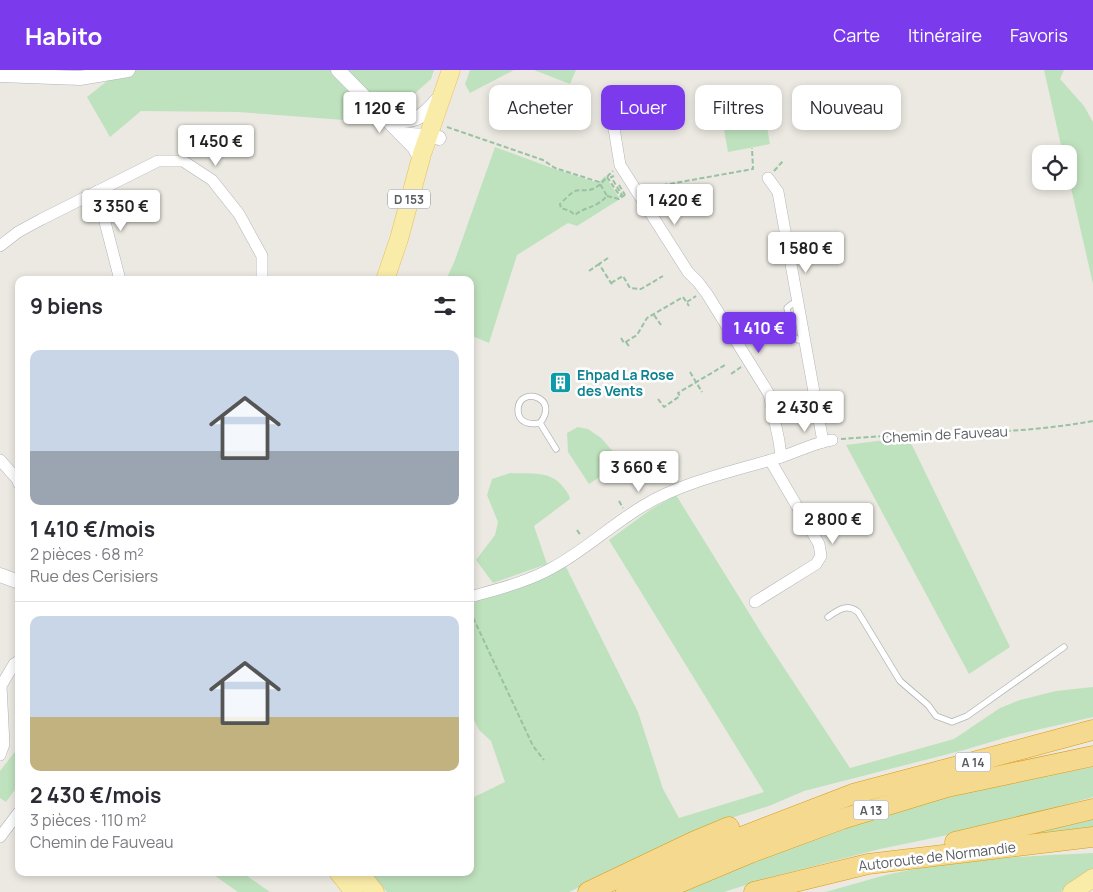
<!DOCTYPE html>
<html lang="fr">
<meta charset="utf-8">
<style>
body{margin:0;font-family:Manrope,sans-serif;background:#f2f2f3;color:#2b2b33;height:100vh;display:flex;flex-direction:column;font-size:19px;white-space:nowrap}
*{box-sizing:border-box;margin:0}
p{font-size:16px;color:#7c7c81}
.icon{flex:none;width:28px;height:28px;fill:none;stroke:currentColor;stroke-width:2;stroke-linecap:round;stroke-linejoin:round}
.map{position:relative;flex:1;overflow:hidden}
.side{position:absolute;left:15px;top:206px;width:459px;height:600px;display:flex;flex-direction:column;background:#fff;border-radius:10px;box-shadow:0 2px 8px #0003}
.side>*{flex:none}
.top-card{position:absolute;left:489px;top:15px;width:475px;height:45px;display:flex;gap:10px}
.controls{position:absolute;left:1032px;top:75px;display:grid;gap:10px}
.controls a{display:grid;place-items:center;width:45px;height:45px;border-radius:10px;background:#fff;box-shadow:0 2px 8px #0003;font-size:25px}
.price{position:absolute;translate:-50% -42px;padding:0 11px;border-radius:5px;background:#fff;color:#222;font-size:16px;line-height:32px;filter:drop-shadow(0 1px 2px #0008)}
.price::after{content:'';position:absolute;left:50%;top:30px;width:15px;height:11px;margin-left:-8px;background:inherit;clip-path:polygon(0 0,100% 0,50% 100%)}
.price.on{background:#7c3aed;color:#fff}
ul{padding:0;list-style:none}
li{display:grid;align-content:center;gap:10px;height:265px;padding:0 15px}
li+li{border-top:1px solid #e1e1e2}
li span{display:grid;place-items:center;height:155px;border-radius:10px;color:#555}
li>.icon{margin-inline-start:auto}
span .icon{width:90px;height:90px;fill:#fffc;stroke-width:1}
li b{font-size:21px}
h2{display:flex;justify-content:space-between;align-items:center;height:60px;padding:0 15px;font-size:21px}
.tag{padding:0 18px;border-radius:10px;background:#fff;box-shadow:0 2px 8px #0003;font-size:18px;line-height:45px}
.tag.on{background:#7c3aed;color:#fff}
header{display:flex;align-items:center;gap:30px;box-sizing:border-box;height:70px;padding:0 25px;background:#7c3aed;color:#fff}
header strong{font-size:24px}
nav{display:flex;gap:28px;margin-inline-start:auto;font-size:18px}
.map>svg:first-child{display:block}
.green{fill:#bfe2be}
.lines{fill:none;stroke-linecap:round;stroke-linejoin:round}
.service-casing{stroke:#b1b4b8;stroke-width:7}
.minor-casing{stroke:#b1b4b8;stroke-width:12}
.tertiary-casing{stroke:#b1b4b8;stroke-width:15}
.primary-casing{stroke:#e7bf5e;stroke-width:19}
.motorway-casing{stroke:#dd990f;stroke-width:21}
.path{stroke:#98c2a3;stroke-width:2;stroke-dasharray:5 2.5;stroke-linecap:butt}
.service{stroke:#fff;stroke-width:5.5}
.minor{stroke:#fff;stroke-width:11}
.tertiary{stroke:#fff;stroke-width:14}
.primary{stroke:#f9eba8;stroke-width:18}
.motorway{stroke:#f5d98e;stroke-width:20}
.labels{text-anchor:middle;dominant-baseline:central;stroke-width:5;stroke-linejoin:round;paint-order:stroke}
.shield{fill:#fff;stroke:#8b8e90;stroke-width:1}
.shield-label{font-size:12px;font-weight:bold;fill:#595d61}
.culture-label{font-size:14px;font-weight:bold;fill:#0d838f;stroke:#fff;text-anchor:start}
.street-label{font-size:14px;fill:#595d61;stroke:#fff}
</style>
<header>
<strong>Habito</strong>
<nav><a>Carte</a><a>Itinéraire</a><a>Favoris</a></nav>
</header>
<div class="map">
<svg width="1093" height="822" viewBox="0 0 1093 822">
<rect width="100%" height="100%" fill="#ebe9e1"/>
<!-- green -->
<g class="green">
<polygon points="121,0 434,0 431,9 402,35 357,51 238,42 141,41 110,67 87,27"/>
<polygon points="470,0 514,0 470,23 465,14"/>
<polygon points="534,0 576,0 570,14"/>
<polygon points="1044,0 1064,0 1060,9 1084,36 1093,52 1093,214 1069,109 1069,84 1063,84"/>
<polygon points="765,46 770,74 728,82 723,54"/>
<polygon points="495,77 552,98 598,113 605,106 620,129 577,156 568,153 517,185 489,273 470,265 470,210 446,210 455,190"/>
<polygon points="578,357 588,359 601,368 617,386 618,395 589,414 568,382 567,363"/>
<polygon points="908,367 1010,577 969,604 846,375"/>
<path d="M 510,403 C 531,404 551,400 564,418 C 567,422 569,424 570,429 L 534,456 L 547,494 L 493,513 L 476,490 L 495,465 L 498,452 L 487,425 L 492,409 Z"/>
<polygon points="676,425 767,572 850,698 954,669 1000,638 1020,630 1056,621 1093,617 1093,647 1011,666 964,680 804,721 769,736 731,748 649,784 569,822 387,822 370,803 470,802 470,729 505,712 491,671 479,660 470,642 470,534 546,501 566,497 638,642 663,719 679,748 764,722 609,470 650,440"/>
<polygon points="17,679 19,680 19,714 6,732 0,728 0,701"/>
<polygon points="1093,697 1093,727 1086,729 981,758 880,779 771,807 724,822 676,822 816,766 964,722"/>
<polygon points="1093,747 1093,763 1029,767 1030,762"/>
<path d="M 1093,783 L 1093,799 L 1061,822 L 825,822 C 848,816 872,808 895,803 C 960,789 1027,786 1093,783 Z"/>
<polygon points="211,803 243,803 270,822 238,822"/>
</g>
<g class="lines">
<defs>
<g id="service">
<polyline points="798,233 792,234 787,238 792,265 798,270 805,269"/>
<path d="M 540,353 C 530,355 518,353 518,340 C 518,315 561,327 540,353 L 556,379"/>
<path d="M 828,547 C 838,540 847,533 858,542 L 900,611 L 928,635 L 936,646 L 952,652 L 967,646 L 1064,577"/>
</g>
<g id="minor">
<polyline points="617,40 613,52 620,95 688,202 698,212 707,224 769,324 779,371 781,387"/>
<polyline points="768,108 778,122 823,372"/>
<polyline points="97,121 120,210"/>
<polyline points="0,176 18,162 42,149 158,91 183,91 212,110 239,144 262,186 262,206 261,210"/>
<polyline points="0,390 17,409 19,414"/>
<path d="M 470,527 C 498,519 527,512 552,498 C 584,481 611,455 643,436 C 682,412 734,401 778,388 C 797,382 813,373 832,370"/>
<polyline points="755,532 816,494 821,486 819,474 770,390"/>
<polyline points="0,685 4,674 1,616 14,594 19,591"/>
<polyline points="0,767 19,742"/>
</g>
<g id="tertiary">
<polyline points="338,0 414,77 420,88"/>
<polyline points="0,5 80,8 128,0"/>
<path d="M 383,45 C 414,57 421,48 441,26"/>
<path d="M 400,63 C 415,68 426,63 439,68"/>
<polyline points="0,505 19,512"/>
</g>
<g id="primary">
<polyline points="385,210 399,169 422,84 451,0"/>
<polyline points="338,802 354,822"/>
<polyline points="359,802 375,822"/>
<polyline points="1072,822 1093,808"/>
</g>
<g id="motorway">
<polyline points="955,772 1093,739"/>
<polyline points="588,822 693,772 729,757"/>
<polyline points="626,822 718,776 853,724 1093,660"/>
<polyline points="657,822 750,783 842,749 947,717 1093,686"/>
<polyline points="754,822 868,794 1093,767"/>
</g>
</defs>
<!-- service casing -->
<use href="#service" class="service-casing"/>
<!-- minor casing -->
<use href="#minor" class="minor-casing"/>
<!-- tertiary casing -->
<use href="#tertiary" class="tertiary-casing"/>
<!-- primary casing -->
<use href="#primary" class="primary-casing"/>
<!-- motorway casing -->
<use href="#motorway" class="motorway-casing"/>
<!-- path -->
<g class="path">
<path d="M 447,57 L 543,90 L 555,98 L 599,112 L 607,126 C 595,139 586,136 575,145 L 570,141 L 561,138 L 560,134 C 562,132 573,121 575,121 C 582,119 587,122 595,118 C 602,114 607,106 613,101"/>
<polyline points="774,101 783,91"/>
<polyline points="607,107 620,126 622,125 611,107 614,106"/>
<polyline points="619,115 625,125"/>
<polyline points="648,119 658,116 753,99 752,78"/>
<polyline points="607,126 619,129 625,125"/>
<polyline points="608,188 599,194 611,213 614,215"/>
<polyline points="589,201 599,194"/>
<polyline points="611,213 623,206 630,218 641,219 663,206"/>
<polyline points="687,232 696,226"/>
<polyline points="654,245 661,255"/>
<polyline points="621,268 624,273 637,265 647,248 683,227 689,236"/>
<polyline points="626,272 630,278"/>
<polyline points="690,302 702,322"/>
<polyline points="731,304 741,297"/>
<polyline points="658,329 664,337 680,326 678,323 725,295"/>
<path d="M 841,369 C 869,367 897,365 925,364 C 981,363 1038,361 1093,351"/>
<polyline points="619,431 623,438"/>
<polyline points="577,460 581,466"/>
<polyline points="470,541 533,676 544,690"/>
</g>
<!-- service -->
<use href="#service" class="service"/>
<!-- minor -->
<use href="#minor" class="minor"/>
<!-- tertiary -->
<use href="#tertiary" class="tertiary"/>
<!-- primary -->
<use href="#primary" class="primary"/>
<!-- motorway -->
<use href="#motorway" class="motorway"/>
</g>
<!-- icons -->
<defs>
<symbol id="building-square" viewBox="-11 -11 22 22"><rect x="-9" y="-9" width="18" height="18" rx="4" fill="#0f9aa8" stroke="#fff"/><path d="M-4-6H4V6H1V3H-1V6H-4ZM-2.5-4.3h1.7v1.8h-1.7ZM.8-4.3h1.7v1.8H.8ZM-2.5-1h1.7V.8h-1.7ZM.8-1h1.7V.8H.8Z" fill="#fff"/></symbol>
</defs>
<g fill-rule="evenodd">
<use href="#building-square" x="548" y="300" width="25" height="25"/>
</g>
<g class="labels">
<!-- shield labels -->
<g class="shield">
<rect x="388" y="119.5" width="42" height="19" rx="4"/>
<rect x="955.5" y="682.5" width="35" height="19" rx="4"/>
<rect x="853.5" y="730.5" width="35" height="19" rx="4"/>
</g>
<g class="shield-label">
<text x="409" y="129">D 153</text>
<text x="973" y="692">A 14</text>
<text x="871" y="740">A 13</text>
</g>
<!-- culture labels -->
<g class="culture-label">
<text x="577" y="304">Ehpad La Rose<tspan x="577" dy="16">des Vents</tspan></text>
</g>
<!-- street labels -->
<g class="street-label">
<text transform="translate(945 364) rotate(-3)">Chemin de Fauveau</text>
<text transform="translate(937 786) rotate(-7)">Autoroute de Normandie</text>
</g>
</g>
</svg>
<div class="controls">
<a><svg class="icon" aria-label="locate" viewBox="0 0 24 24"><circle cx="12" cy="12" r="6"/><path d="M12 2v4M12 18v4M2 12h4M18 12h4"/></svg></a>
</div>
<b class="price" style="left:380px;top:64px">1 120 €</b>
<b class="price" style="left:216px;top:97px">1 450 €</b>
<b class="price" style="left:675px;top:156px">1 420 €</b>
<b class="price" style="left:121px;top:162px">3 350 €</b>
<b class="price" style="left:806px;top:204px">1 580 €</b>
<b class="price on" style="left:759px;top:284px">1 410 €</b>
<b class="price" style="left:805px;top:363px">2 430 €</b>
<b class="price" style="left:639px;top:423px">3 660 €</b>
<b class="price" style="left:833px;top:475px">2 800 €</b>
<div class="top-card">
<a class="tag">Acheter</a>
<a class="tag on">Louer</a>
<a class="tag">Filtres</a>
<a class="tag">Nouveau</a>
</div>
<section class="side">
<h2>9 biens<svg class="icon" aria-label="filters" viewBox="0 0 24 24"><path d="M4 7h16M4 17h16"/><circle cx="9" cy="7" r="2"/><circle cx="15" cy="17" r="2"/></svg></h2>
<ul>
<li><span style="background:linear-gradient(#c9d6e8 65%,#9aa5b1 0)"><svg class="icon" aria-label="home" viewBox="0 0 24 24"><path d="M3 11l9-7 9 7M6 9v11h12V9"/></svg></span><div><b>1 410 €/mois</b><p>2 pièces · 68 m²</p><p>Rue des Cerisiers</p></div></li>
<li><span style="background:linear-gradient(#c9d6e8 65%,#c2b280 0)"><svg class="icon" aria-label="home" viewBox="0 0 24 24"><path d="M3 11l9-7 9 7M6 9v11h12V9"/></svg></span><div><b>2 430 €/mois</b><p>3 pièces · 110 m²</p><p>Chemin de Fauveau</p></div></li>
</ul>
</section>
</div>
